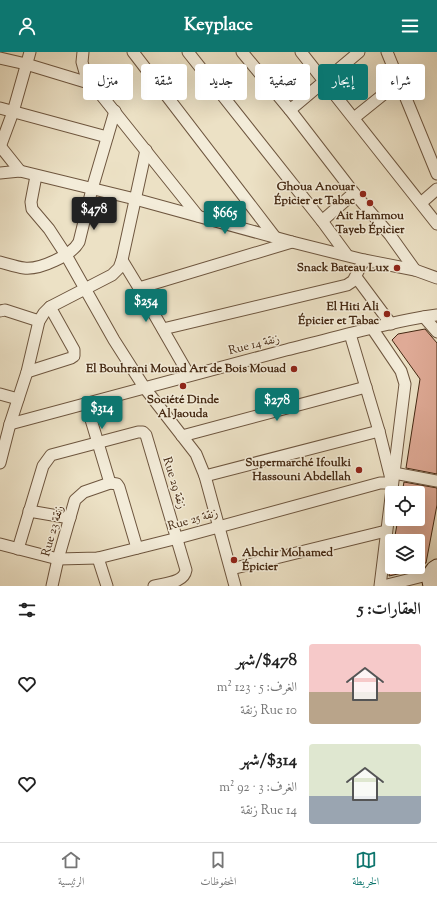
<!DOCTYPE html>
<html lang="ar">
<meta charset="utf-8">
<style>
body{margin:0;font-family:"Sorts Mill Goudy",Amiri,serif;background:#f6f6f6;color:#222;direction:rtl;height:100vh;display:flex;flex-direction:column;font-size:15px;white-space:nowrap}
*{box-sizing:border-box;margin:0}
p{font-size:13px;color:#767676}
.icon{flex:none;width:22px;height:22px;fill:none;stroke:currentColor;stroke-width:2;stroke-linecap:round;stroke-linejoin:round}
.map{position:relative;height:534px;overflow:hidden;direction:ltr}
.panel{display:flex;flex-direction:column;background:#fff;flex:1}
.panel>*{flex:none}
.hud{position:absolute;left:12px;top:12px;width:413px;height:36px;direction:rtl;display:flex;gap:8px}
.buttons{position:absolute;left:385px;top:434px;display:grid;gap:8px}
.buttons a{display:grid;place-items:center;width:40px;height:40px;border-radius:4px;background:#fff;box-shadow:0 4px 16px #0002;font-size:20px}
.price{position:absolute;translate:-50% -34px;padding:0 9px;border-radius:4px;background:#0f766e;color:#fff;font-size:13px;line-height:26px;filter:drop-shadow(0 1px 2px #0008)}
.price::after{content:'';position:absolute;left:50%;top:24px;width:12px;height:9px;margin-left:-6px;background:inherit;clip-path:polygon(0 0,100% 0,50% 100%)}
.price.active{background:#222;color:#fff}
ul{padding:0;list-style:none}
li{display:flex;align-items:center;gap:12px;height:100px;padding:0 16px}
li span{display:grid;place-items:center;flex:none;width:112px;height:80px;border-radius:4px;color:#555}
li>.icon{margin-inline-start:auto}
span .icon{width:48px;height:48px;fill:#fffc;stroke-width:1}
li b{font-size:17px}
h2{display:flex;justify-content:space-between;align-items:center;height:48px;padding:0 16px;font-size:17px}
.chip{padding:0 14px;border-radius:4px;background:#fff;box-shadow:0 4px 16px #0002;font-size:14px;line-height:36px}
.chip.active{background:#0f766e;color:#fff}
header{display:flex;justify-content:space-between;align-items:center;height:52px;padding:0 16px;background:#0f766e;color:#fff;font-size:18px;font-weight:700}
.tab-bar{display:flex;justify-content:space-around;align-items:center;height:56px;border-top:1px solid #e0e0e0;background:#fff;font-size:11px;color:#767676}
.tab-bar a{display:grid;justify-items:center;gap:2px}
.tab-bar .active{color:#0f766e}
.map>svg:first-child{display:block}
.building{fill:#dfaa96;stroke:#442812}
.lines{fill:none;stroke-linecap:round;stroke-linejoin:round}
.street-casing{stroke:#6e563f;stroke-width:13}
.secondary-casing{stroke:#442812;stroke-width:17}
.street{stroke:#f3ecd9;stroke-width:11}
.secondary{stroke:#f3ecd9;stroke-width:15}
.poi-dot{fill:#8f2418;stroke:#f3ecd9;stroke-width:1.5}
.labels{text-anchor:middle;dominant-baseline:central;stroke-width:3;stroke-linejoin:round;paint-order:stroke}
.poi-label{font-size:12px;font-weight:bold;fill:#442812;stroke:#f3ecd9;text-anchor:end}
.street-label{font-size:12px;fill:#442812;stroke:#f3ecd9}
</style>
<header><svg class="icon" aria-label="menu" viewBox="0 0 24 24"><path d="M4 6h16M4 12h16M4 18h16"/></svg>Keyplace<svg class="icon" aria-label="person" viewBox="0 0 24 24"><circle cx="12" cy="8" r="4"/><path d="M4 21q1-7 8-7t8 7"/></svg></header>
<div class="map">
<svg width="437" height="534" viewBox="0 0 437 534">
<rect width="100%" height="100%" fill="#ece1c5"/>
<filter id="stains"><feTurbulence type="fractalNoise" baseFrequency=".005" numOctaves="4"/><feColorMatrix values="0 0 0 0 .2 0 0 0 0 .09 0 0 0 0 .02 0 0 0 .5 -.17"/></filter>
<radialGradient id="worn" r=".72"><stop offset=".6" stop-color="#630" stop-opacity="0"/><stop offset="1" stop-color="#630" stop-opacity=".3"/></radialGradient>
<!-- building -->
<g class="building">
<polygon points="425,277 437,291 437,422 406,416 420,327 392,288 398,282"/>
<polygon points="404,430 437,436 437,453 426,511 418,513 418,489 394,489 398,467 418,467 418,441 402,441"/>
<polygon points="390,515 415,515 415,518 389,524"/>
</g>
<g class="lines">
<defs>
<g id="street">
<polyline points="83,0 82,10 86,24 198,164"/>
<polyline points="133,0 275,185"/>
<polyline points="188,0 322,169 347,203"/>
<polyline points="242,0 290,58 354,141 390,183 415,218"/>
<polyline points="301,0 437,172"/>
<polyline points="387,0 437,122"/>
<polyline points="0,6 26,12 92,32"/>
<polyline points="0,56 107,85"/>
<polyline points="290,58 359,0"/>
<polyline points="354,66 400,29"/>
<polyline points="0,94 20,119"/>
<polyline points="0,95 13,60 30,0"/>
<polyline points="0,121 20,119 135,147 292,190 364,208 415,218 437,226"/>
<polyline points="36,124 31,150 32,157 49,177 66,203 114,288 144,335 196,402 205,424 235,534"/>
<polyline points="421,151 437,137"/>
<polyline points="322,169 354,141"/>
<polyline points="122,208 139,236 189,323"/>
<path d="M 0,210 C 8,212 16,215 24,216 C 40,218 72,203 79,190 L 92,137 L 115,59"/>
<polyline points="356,225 391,272"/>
<polyline points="139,236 292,190"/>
<polyline points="0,259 5,258 39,269"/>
<polyline points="424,265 437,280"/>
<polyline points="372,276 401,319 405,332 380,534"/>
<polyline points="163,277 347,233 353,229 364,208"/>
<polyline points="27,320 71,306 74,304 74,298 50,255"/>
<polyline points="0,342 18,347"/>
<polyline points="86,351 110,431"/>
<path d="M 10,372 C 102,347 194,322 286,298 C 336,286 386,270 437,263"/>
<polyline points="182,384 366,335"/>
<polyline points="0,411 10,372 27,320 39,269 44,261 50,255 112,223 119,216 122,208 146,98"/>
<polyline points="394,421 437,429"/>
<polyline points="205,424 379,379"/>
<polyline points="29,459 70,466"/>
<polyline points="0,492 58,507 98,506 178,486 380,431 392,431 379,379 350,282"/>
<path d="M 18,497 L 43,414 L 51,403 L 138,380 L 143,380 L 146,383 L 186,518 C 184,531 165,531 154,534"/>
<polyline points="98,506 107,534"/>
<polyline points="231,517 386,479"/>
<polyline points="52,534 58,507 75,448 84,440 110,431 117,432 119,435 137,496"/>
<polyline points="383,534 431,522"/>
</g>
<polyline id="secondary" points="431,534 429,524 434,517 437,515"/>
</defs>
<!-- street casing -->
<use href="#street" class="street-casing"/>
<!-- secondary casing -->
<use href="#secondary" class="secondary-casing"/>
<!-- street -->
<use href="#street" class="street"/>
<!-- secondary -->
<use href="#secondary" class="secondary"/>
</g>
<!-- markers -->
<g class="poi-dot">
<circle cx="363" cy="142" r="4"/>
<circle cx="370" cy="151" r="4"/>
<circle cx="397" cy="216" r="4"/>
<circle cx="387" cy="262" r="4"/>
<circle cx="294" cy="317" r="4"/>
<circle cx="183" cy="334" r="4"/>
<circle cx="359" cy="418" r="4"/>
<circle cx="234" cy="508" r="4"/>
</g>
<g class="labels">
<!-- poi labels -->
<g class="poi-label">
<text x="355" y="135">Ghoua Anouar<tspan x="355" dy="14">Épicier et Tabac</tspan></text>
<text x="370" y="164" text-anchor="middle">Ait Hammou<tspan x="370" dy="14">Tayeb Épicier</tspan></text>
<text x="389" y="216">Snack Bateau Lux</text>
<text x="379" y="255">El Hiti Ali<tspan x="379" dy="14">Épicier et Tabac</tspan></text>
<text x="286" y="317">El Bouhrani Mouad Art de Bois Mouad</text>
<text x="183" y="348" text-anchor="middle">Société Dinde<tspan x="183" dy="14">Al Jaouda</tspan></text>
<text x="351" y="411">Supermarché Ifoulki<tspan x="351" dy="14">Hassouni Abdellah</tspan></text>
<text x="242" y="501" text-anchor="start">Abchir Mohamed<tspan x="242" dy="14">Épicier</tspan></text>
</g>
<!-- street labels -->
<g class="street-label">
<text transform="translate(254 293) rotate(-14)">Rue 14 زنقة</text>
<text transform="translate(174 431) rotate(73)">Rue 29 زنقة</text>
<text transform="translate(193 468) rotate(-16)">Rue 25 زنقة</text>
<text transform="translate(53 479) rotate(-74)">Rue 23 زنقة</text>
</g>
</g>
<rect width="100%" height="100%" filter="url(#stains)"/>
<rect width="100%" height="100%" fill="url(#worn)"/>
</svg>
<div class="buttons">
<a><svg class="icon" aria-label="locate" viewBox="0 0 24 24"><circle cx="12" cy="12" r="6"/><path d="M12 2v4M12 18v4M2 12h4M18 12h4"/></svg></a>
<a><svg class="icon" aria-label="layers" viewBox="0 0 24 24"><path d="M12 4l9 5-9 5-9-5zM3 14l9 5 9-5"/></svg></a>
</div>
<b class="price active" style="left:94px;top:179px">$478</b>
<b class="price" style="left:225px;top:183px">$665</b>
<b class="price" style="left:146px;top:271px">$254</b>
<b class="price" style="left:277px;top:370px">$278</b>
<b class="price" style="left:102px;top:378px">$314</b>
<div class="hud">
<a class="chip">شراء</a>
<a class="chip active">إيجار</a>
<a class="chip">تصفية</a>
<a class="chip">جديد</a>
<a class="chip">شقة</a>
<a class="chip">منزل</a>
</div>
</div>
<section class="panel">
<h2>العقارات: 5<svg class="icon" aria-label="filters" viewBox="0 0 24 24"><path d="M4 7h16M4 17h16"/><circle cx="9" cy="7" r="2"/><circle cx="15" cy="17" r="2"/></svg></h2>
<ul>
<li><span style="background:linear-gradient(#f6c9c9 60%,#b9a48a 0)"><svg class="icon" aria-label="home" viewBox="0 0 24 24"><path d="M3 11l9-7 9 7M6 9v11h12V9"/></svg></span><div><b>$478/شهر</b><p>الغرف: 5 · 123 m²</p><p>Rue 10 زنقة</p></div><svg class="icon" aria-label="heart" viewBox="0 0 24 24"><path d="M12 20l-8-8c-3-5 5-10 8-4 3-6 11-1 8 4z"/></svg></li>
<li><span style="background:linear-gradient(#dfe7d0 65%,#9aa5b1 0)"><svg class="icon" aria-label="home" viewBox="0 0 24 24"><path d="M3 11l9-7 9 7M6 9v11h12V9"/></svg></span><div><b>$314/شهر</b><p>الغرف: 3 · 92 m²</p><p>Rue 14 زنقة</p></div><svg class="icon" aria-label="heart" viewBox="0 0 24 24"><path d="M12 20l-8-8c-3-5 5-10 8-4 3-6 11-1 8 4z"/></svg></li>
</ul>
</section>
<nav class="tab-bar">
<a class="active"><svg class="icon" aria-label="map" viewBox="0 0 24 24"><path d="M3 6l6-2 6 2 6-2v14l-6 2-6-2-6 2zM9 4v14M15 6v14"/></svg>الخريطة</a>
<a><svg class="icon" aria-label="saved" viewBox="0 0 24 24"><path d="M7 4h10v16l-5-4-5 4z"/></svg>المحفوظات</a>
<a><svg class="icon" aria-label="home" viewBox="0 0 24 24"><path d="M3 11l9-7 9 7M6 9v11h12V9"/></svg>الرئيسية</a>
</nav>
